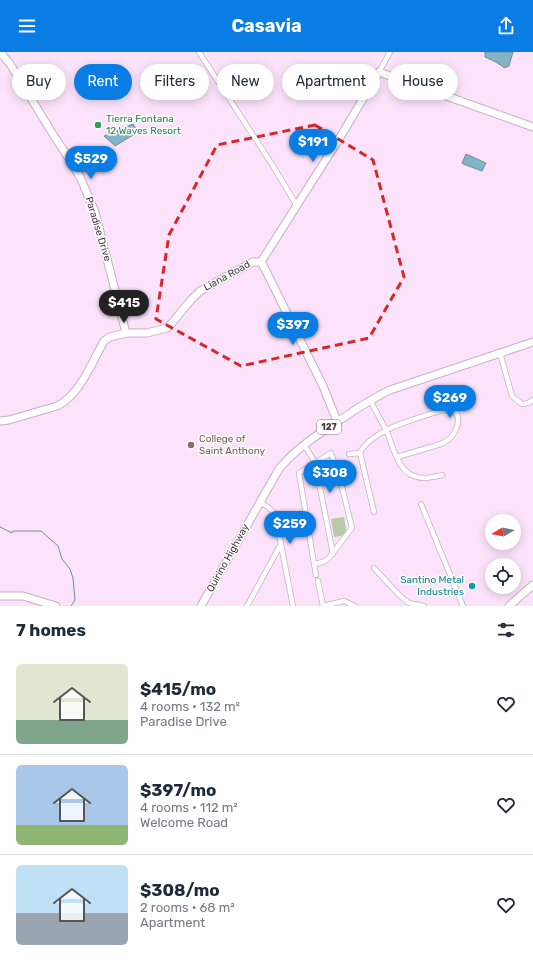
<!DOCTYPE html>
<meta charset="utf-8">
<style>
body{margin:0;font-family:Rubik,sans-serif;background:#f6f6f7;color:#1f2937;height:100vh;display:flex;flex-direction:column;font-size:15px;white-space:nowrap}
*{box-sizing:border-box;margin:0}
p{font-size:13px;color:#747a83}
.icon{flex:none;width:22px;height:22px;fill:none;stroke:currentColor;stroke-width:2;stroke-linecap:round;stroke-linejoin:round}
.map{position:relative;height:554px;overflow:hidden}
.details{display:flex;flex-direction:column;background:#fff;flex:1}
.details>*{flex:none}
.hud{position:absolute;left:12px;top:12px;width:509px;height:36px;display:flex;gap:8px}
.needle{width:26px;rotate:261deg}
.buttons{position:absolute;left:485px;top:462px;display:grid;gap:8px}
.buttons a{display:grid;place-items:center;width:36px;height:36px;border-radius:50%;background:#fff;box-shadow:0 2px 10px #0003;font-size:20px}
.price{position:absolute;translate:-50% -34px;padding:0 9px;border-radius:14px;background:#097de4;color:#fff;font-size:13px;line-height:26px;filter:drop-shadow(0 1px 2px #0008)}
.price::after{content:'';position:absolute;left:50%;top:24px;width:12px;height:9px;margin-left:-6px;background:inherit;clip-path:polygon(0 0,100% 0,50% 100%)}
.price.selected{background:#222;color:#fff}
ul{padding:0;list-style:none}
li{display:flex;align-items:center;gap:12px;height:100px;padding:0 16px}
li+li{border-top:1px solid #e0e1e3}
li span{display:grid;place-items:center;flex:none;width:112px;height:80px;border-radius:6px;color:#555}
li>.icon{margin-inline-start:auto}
span .icon{width:48px;height:48px;fill:#fffc;stroke-width:1}
li b{font-size:17px}
h2{display:flex;justify-content:space-between;align-items:center;height:48px;padding:0 16px;font-size:17px}
.chip{padding:0 14px;border-radius:18px;background:#fff;box-shadow:0 2px 10px #0003;font-size:14px;line-height:36px}
.chip.selected{background:#097de4;color:#fff}
header{display:flex;justify-content:space-between;align-items:center;height:52px;padding:0 16px;background:#097de4;color:#fff;font-size:18px;font-weight:700}
.map>svg:first-child{display:block}
.grass{fill:#b9caa8}
.water{fill:#82b4c5;stroke:#6f8f9e}
.lines{fill:none;stroke-linecap:round;stroke-linejoin:round}
.stream{stroke:#6f8f9e;stroke-width:1}
.street-casing{stroke:#c7afc6;stroke-width:6}
.secondary-casing{stroke:#c7afc6;stroke-width:9}
.primary-casing{stroke:#c7afc6;stroke-width:9}
.street{stroke:#fff;stroke-width:4.5}
.secondary{stroke:#fff;stroke-width:7}
.primary{stroke:#fff;stroke-width:7}
.marked{fill:none;stroke:#d62828;stroke-width:3;stroke-dasharray:8 5;stroke-linejoin:round}
.leisure-dot{fill:#2e9e5b;stroke:#fff;stroke-width:1.5}
.education-dot{fill:#8d6e63;stroke:#fff;stroke-width:1.5}
.culture-dot{fill:#0f9aa8;stroke:#fff;stroke-width:1.5}
.labels{text-anchor:middle;dominant-baseline:central;stroke-width:3;stroke-linejoin:round;paint-order:stroke}
.shield{fill:#fff;stroke:#7b747b;stroke-width:1}
.shield-label{font-size:9px;font-weight:bold;fill:#423842}
.leisure-label{font-size:10px;fill:#27864d;stroke:#fff;text-anchor:start}
.street-label{font-size:10px;fill:#423842;stroke:#fff}
.education-label{font-size:10px;fill:#785e54;stroke:#fff;text-anchor:start}
.culture-label{font-size:10px;fill:#0d838f;stroke:#fff;text-anchor:end}
</style>
<header><svg class="icon" aria-label="menu" viewBox="0 0 24 24"><path d="M4 6h16M4 12h16M4 18h16"/></svg>Casavia<svg class="icon" aria-label="share" viewBox="0 0 24 24"><path d="M12 15V3M7 8l5-5 5 5M5 13v7h14v-7"/></svg></header>
<div class="map">
<svg width="533" height="554" viewBox="0 0 533 554">
<rect width="100%" height="100%" fill="#fce3fb"/>
<!-- grass -->
<polygon class="grass" points="344,465 347,483 334,485 331,467"/>
<!-- water -->
<g class="water">
<path d="M 485,0 L 513,0 L 509,14 L 504,16 C 502,13 490,7 485,5 Z"/>
<polygon points="133,72 138,80 115,94 104,84"/>
<polygon points="466,102 486,111 482,119 463,112 462,111"/>
</g>
<g class="lines">
<!-- stream -->
<polyline class="stream" points="0,475 12,481 13,479 41,479 58,494 62,507 70,517 73,526 75,548 71,554"/>
<defs>
<g id="street">
<polyline points="199,0 273,114 297,154"/>
<polyline points="379,20 390,0"/>
<polyline points="500,301 512,344 522,352 528,351 533,348"/>
<path d="M 370,348 C 375,358 381,368 386,378 C 393,393 397,418 414,424 C 423,428 433,425 442,423"/>
<polyline points="304,393 315,410 333,502"/>
<polyline points="349,402 360,401"/>
<polyline points="260,450 269,456 275,462 293,554"/>
<polyline points="421,452 463,554"/>
<path d="M 374,460 L 360,401 C 371,377 422,365 446,357 C 463,357 459,375 452,384 C 449,388 445,390 441,392 L 397,405"/>
<path d="M 314,512 L 323,510 L 328,507 L 352,476 L 340,427 L 331,401 L 299,421 C 305,455 310,489 316,523"/>
<polyline points="374,516 400,544 409,551 424,554"/>
<polyline points="318,529 323,554"/>
<polyline points="247,554 281,492"/>
<polyline points="323,554 344,549 355,554"/>
</g>
<g id="secondary">
<polyline points="0,0 10,12 54,84 72,111 81,127 95,160 126,281"/>
<polyline points="261,210 339,87 379,20 533,75"/>
<polyline points="261,210 263,213 323,334 337,369"/>
<path d="M 0,369 L 9,368 L 57,354 C 80,343 92,310 104,289 L 110,285 L 126,281 L 147,281 L 167,276 L 172,271 L 190,249 L 200,239 L 249,212 L 253,210 L 261,210"/>
<polyline points="0,544 23,544 56,554"/>
</g>
<g id="primary">
<path d="M 201,554 L 279,417 C 296,396 320,381 343,366 C 359,355 373,346 390,338 L 533,290"/>
<polyline points="509,554 533,533"/>
</g>
</defs>
<!-- street casing -->
<use href="#street" class="street-casing"/>
<!-- secondary casing -->
<use href="#secondary" class="secondary-casing"/>
<!-- primary casing -->
<use href="#primary" class="primary-casing"/>
<!-- street -->
<use href="#street" class="street"/>
<!-- secondary -->
<use href="#secondary" class="secondary"/>
<!-- primary -->
<use href="#primary" class="primary"/>
</g>
<!-- marked area -->
<path class="marked" d="M 315,73 L 373,108 L 404,225 L 369,286 L 241,314 L 156,267 L 169,183 L 217,93 Z"/>
<!-- markers -->
<circle class="leisure-dot" cx="98" cy="73" r="4"/>
<circle class="education-dot" cx="191" cy="393" r="4"/>
<circle class="culture-dot" cx="472" cy="534" r="4"/>
<g class="labels">
<!-- shield labels -->
<rect class="shield" x="317" y="368" width="24" height="14" rx="3"/>
<g class="shield-label">
<text x="329" y="375">127</text>
</g>
<!-- leisure labels -->
<g class="leisure-label">
<text x="106" y="67">Tierra Fontana<tspan x="106" dy="12">12 Waves Resort</tspan></text>
</g>
<!-- street labels -->
<g class="street-label">
<text transform="translate(98 177) rotate(73)">Paradise Drive</text>
<text transform="translate(227 224) rotate(-29)">Liana Road</text>
<text transform="translate(228 506) rotate(-61)">Quirino Highway</text>
</g>
<!-- education labels -->
<g class="education-label">
<text x="199" y="387">College of<tspan x="199" dy="12">Saint Anthony</tspan></text>
</g>
<!-- culture labels -->
<g class="culture-label">
<text x="464" y="528">Santino Metal<tspan x="464" dy="12">Industries</tspan></text>
</g>
</g>
</svg>
<div class="buttons">
<a><svg class="needle" viewBox="-14 -14 28 28"><path d="M0-13l5 13h-10z" fill="#e53935"/><path d="M0 13l5-13h-10z" fill="#747a83"/></svg></a>
<a><svg class="icon" aria-label="locate" viewBox="0 0 24 24"><circle cx="12" cy="12" r="6"/><path d="M12 2v4M12 18v4M2 12h4M18 12h4"/></svg></a>
</div>
<b class="price" style="left:313px;top:111px">$191</b>
<b class="price" style="left:91px;top:128px">$529</b>
<b class="price selected" style="left:124px;top:272px">$415</b>
<b class="price" style="left:293px;top:294px">$397</b>
<b class="price" style="left:450px;top:367px">$269</b>
<b class="price" style="left:330px;top:442px">$308</b>
<b class="price" style="left:290px;top:493px">$259</b>
<div class="hud">
<a class="chip">Buy</a>
<a class="chip selected">Rent</a>
<a class="chip">Filters</a>
<a class="chip">New</a>
<a class="chip">Apartment</a>
<a class="chip">House</a>
</div>
</div>
<section class="details">
<h2>7 homes<svg class="icon" aria-label="filters" viewBox="0 0 24 24"><path d="M4 7h16M4 17h16"/><circle cx="9" cy="7" r="2"/><circle cx="15" cy="17" r="2"/></svg></h2>
<ul>
<li><span style="background:linear-gradient(#dfe7d0 70%,#7fa58c 0)"><svg class="icon" aria-label="home" viewBox="0 0 24 24"><path d="M3 11l9-7 9 7M6 9v11h12V9"/></svg></span><div><b>$415/mo</b><p>4 rooms · 132 m²</p><p>Paradise Drive</p></div><svg class="icon" aria-label="heart" viewBox="0 0 24 24"><path d="M12 20l-8-8c-3-5 5-10 8-4 3-6 11-1 8 4z"/></svg></li>
<li><span style="background:linear-gradient(#a9c7e8 75%,#8fb573 0)"><svg class="icon" aria-label="home" viewBox="0 0 24 24"><path d="M3 11l9-7 9 7M6 9v11h12V9"/></svg></span><div><b>$397/mo</b><p>4 rooms · 112 m²</p><p>Welcome Road</p></div><svg class="icon" aria-label="heart" viewBox="0 0 24 24"><path d="M12 20l-8-8c-3-5 5-10 8-4 3-6 11-1 8 4z"/></svg></li>
<li><span style="background:linear-gradient(#bfe0f5 60%,#9aa5b1 0)"><svg class="icon" aria-label="home" viewBox="0 0 24 24"><path d="M3 11l9-7 9 7M6 9v11h12V9"/></svg></span><div><b>$308/mo</b><p>2 rooms · 68 m²</p><p>Apartment</p></div><svg class="icon" aria-label="heart" viewBox="0 0 24 24"><path d="M12 20l-8-8c-3-5 5-10 8-4 3-6 11-1 8 4z"/></svg></li>
</ul>
</section>
